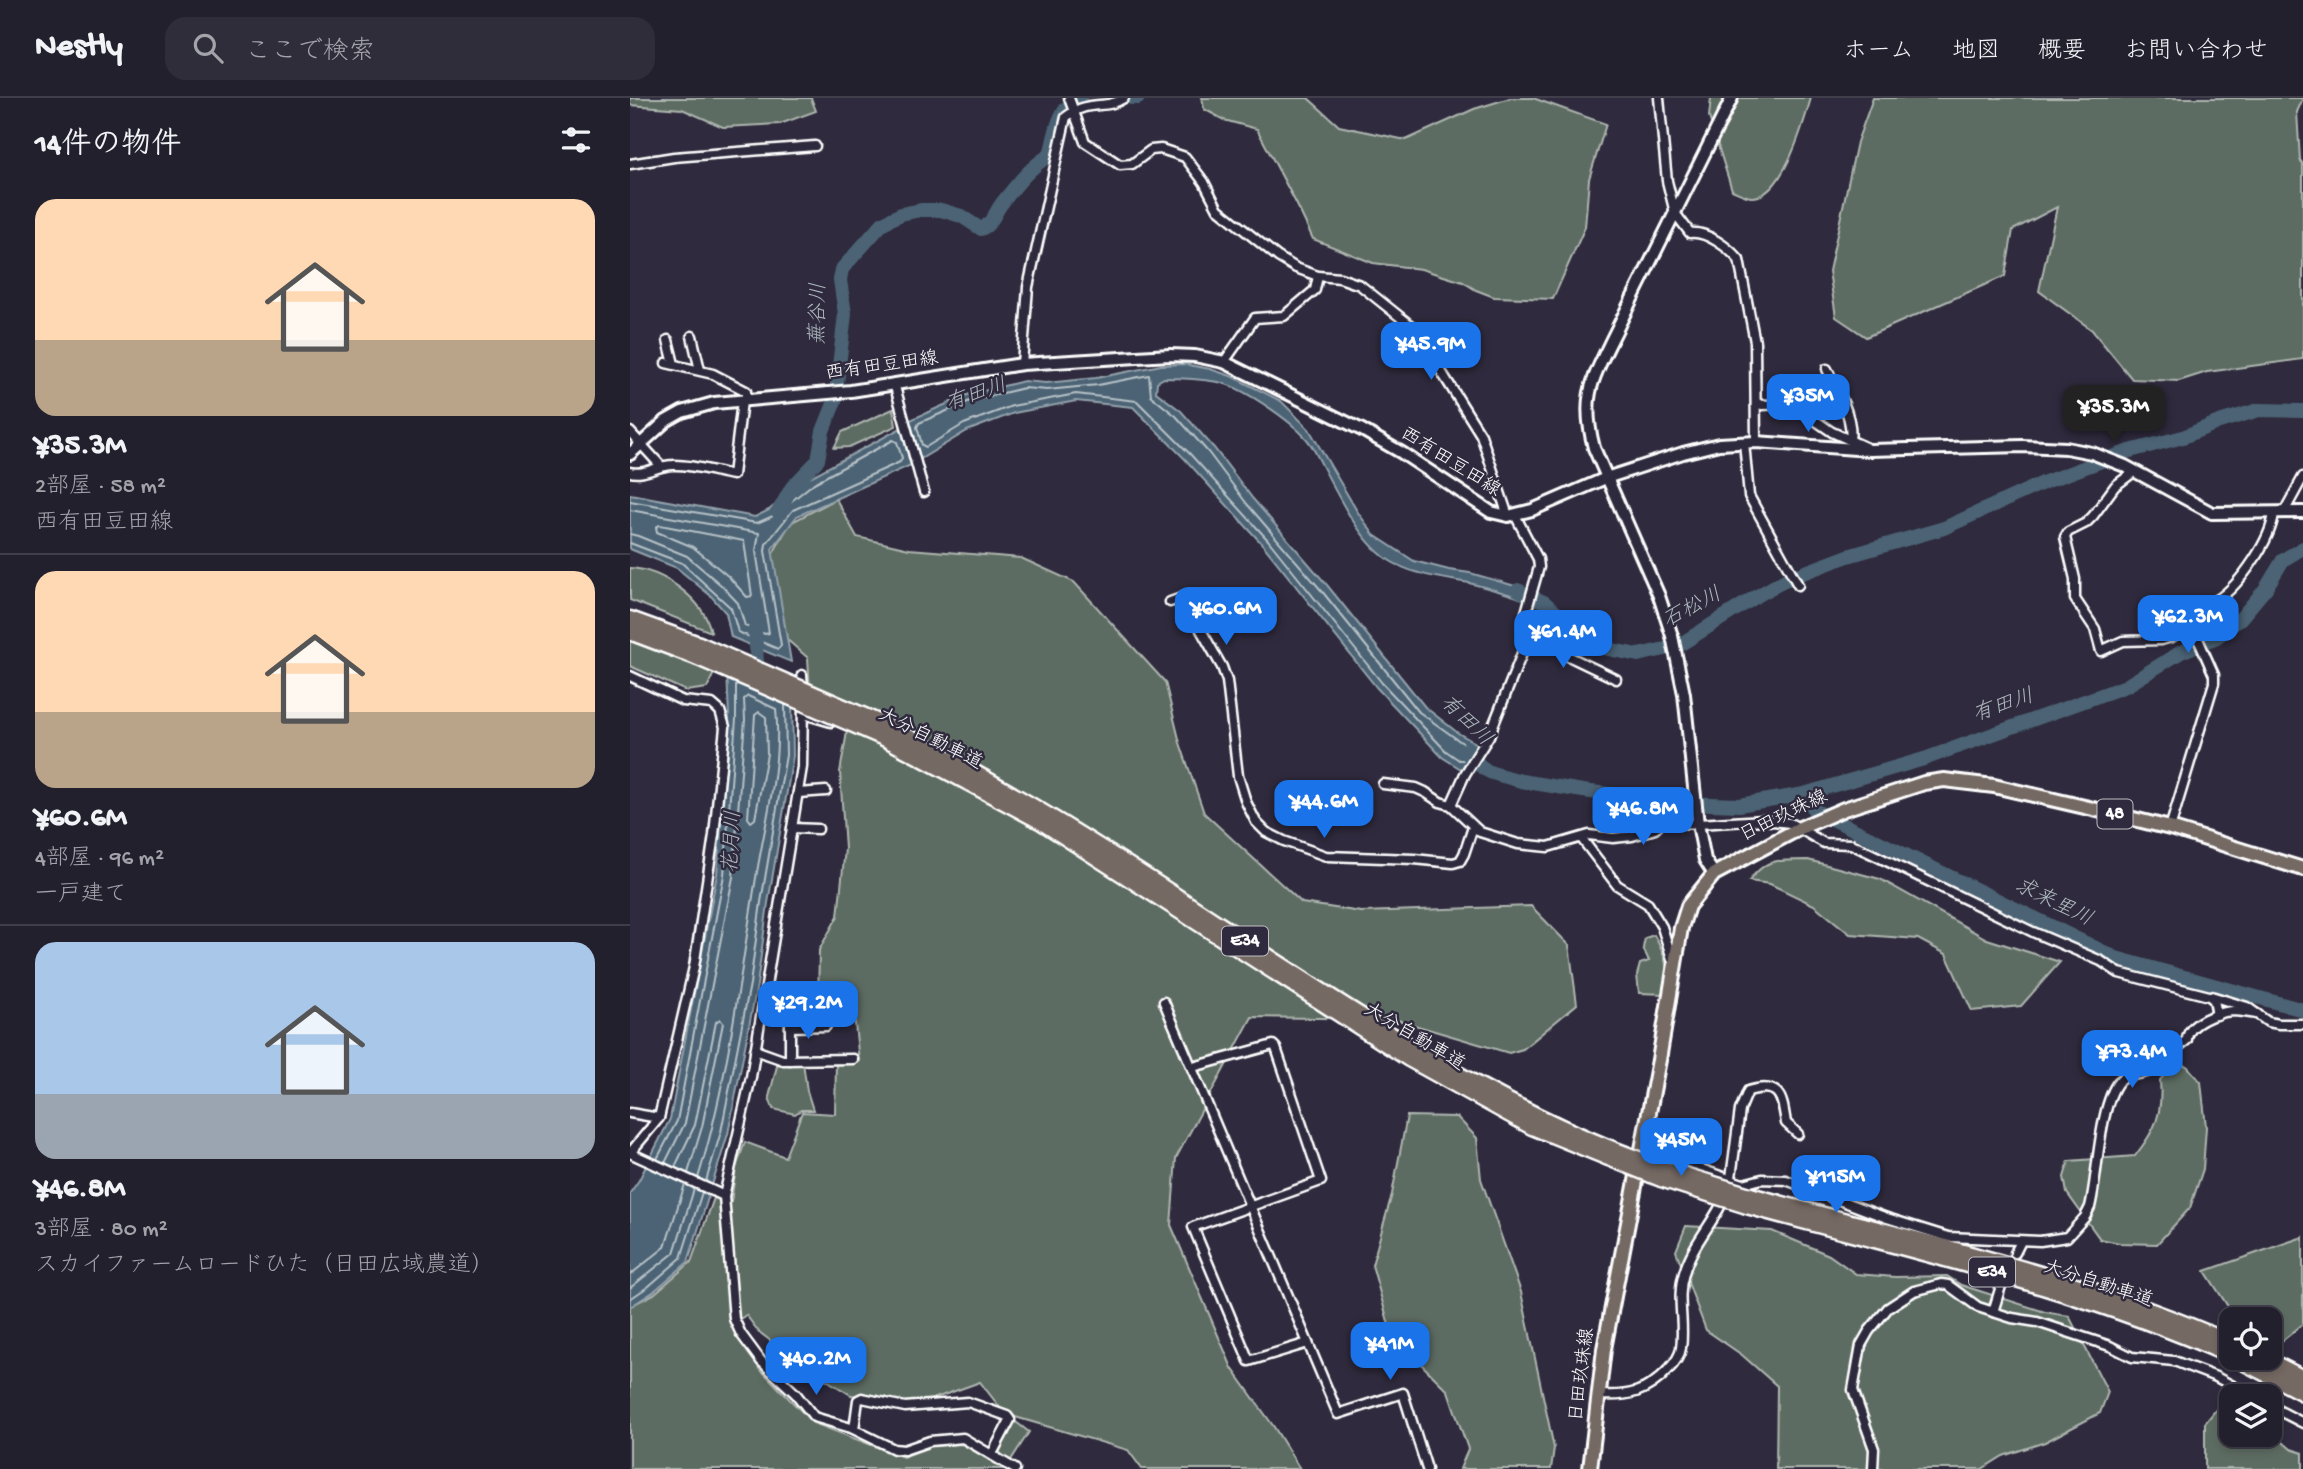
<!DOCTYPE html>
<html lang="ja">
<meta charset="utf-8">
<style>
body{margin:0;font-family:"Gochi Hand","Klee One",sans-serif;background:#2f2d3a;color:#f1f3f6;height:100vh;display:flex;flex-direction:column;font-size:26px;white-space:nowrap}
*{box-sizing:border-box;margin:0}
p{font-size:23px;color:#a3a3aa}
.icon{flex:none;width:38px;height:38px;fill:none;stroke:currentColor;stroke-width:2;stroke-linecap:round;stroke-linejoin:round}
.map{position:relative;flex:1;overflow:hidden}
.sheet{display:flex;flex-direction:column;background:#23202e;width:630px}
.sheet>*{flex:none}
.fabs{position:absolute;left:1589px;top:1209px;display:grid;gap:14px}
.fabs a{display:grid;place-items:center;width:63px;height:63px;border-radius:14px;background:#23202e;box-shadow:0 4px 10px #0003,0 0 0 2px #403e4a;font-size:35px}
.price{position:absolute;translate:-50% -60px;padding:0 16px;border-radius:14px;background:#1a73e8;color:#fff;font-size:23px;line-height:46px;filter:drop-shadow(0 2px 4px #0008)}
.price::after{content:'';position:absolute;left:50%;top:42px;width:21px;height:16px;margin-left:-10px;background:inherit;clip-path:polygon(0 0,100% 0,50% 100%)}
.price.active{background:#222;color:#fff}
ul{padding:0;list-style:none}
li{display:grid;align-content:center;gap:14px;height:371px;padding:0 35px}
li+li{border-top:2px solid #403e4a}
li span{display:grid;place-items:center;height:217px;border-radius:21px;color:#555}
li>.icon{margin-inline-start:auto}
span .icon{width:126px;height:126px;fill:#fffc;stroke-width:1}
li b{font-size:30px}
h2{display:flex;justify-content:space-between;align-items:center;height:84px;padding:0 35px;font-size:30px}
header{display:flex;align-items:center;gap:42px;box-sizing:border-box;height:98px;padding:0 35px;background:#23202e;border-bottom:2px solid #403e4a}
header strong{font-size:33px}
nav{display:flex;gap:38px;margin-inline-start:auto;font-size:24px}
.search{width:490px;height:63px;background:#2f2d3a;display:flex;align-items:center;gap:18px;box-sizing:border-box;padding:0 24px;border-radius:21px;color:#a3a3aa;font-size:26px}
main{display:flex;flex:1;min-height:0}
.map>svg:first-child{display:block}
.green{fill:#5d6c62;stroke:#aeb6b0;stroke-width:2}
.water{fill:#4b6474;stroke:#93a2ac;stroke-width:2}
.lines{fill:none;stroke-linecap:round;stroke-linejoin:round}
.shore{stroke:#b7c1c7;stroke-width:2}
.river{stroke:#4b6474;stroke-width:14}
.street-casing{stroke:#fff;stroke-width:13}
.secondary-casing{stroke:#fff;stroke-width:16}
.primary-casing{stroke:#fff;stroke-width:18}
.highway-casing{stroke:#fff;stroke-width:19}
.street{stroke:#2f2a3d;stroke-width:8}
.secondary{stroke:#2f2a3d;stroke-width:10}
.primary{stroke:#756964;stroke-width:12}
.highway{stroke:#756964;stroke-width:14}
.highway-bridge-casing{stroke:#fff;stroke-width:19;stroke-linecap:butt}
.highway-bridge{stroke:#756964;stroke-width:14}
.labels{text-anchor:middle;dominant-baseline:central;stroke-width:5;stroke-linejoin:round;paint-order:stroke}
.shield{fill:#2f2a3d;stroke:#c1bfc5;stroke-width:2}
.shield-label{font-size:18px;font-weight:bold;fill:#fff}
.street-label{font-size:19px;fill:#fff;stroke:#2f2a3d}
.water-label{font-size:21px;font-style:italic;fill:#aeb9c0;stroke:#2f2a3d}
</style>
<header>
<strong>Nestly</strong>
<div class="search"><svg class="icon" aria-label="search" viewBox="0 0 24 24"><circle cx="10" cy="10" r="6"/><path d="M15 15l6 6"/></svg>ここで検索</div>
<nav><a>ホーム</a><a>地図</a><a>概要</a><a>お問い合わせ</a></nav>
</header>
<main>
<section class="sheet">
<h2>14件の物件<svg class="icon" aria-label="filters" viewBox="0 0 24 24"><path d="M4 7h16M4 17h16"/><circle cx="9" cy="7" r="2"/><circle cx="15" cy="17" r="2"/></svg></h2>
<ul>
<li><span style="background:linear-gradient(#ffd9b3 65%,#b9a48a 0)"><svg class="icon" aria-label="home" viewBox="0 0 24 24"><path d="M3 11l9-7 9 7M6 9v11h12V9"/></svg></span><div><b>¥35.3M</b><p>2部屋 · 58 m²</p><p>西有田豆田線</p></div></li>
<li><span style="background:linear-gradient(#ffd9b3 65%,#b9a48a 0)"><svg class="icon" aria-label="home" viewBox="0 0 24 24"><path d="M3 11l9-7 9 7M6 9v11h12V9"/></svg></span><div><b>¥60.6M</b><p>4部屋 · 96 m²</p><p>一戸建て</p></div></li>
<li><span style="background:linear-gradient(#a9c7e8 70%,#9aa5b1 0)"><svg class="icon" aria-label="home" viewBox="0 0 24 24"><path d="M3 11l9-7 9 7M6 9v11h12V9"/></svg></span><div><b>¥46.8M</b><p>3部屋 · 80 m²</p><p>スカイファームロードひた（日田広域農道）</p></div></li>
</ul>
</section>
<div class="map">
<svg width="1673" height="1371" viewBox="0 0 1673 1371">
<rect width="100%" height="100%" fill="#2f2a3d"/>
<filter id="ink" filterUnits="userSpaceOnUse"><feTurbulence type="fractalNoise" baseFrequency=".0143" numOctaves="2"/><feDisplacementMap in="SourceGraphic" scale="14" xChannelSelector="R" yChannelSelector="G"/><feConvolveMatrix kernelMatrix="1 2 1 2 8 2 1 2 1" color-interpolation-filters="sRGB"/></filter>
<g filter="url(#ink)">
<!-- green -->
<g class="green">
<polygon points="0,0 181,0 186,13 150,26 93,29 52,11 0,7"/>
<polygon points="572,0 678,0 709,28 776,42 844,11 880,0 903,0 976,26 959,81 955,129 923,201 864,199 846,192 833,184 791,171 743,165 683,141 667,107 627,31 594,22 574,11"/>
<path d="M 1081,0 L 1181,0 C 1174,24 1153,100 1122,99 C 1116,99 1107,94 1102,92 L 1079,19 Z"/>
<polygon points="1243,0 1673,0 1667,14 1670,62 1673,66 1673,261 1577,274 1549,283 1502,281 1462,232 1409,193 1427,109 1383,132 1375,178 1236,239 1206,219 1199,173 1227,44"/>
<polygon points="263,311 266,328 219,349 204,350 212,334"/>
<polygon points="206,401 227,439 279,451 391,460 444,484 535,584 550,645 574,715 672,805 731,814 901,808 939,847 947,906 893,951 879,955 764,921 622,919 546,1060 541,1127 602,1270 644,1329 670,1371 512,1371 498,1352 375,1316 350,1284 289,1306 221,1297 174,1268 129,1234 116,1217 101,1227 129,1270 183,1325 273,1359 301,1348 331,1346 376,1371 0,1371 0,1208 24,1196 61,1164 84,1100 101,1104 106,1070 115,1044 155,1059 172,1014 205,1016 206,965 229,963 223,908 188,907 189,852 208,818 215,751 210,674 218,628 181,611 178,560 146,532 137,466 160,425"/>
<path d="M 0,470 C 33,472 74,501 81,534 L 0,502 Z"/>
<polygon points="0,532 86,562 84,575 77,590 56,593 0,568"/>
<path d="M 1178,762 L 1250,781 L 1357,841 L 1430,864 L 1391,908 L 1342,913 L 1316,856 L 1288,841 L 1220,836 L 1184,807 L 1140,786 L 1119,783 C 1138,758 1148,763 1178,762 Z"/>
<path d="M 1024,837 C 1037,860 1039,871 1035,896 L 1009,895 L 1007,877 L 1010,866 L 1019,863 L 1013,850 L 1015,840 Z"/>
<polygon points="148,964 173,964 177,993 183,1012 171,1012 165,1016 143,1011 139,999"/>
<path d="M 1546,964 L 1557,968 L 1571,984 L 1576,1029 L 1573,1071 L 1560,1110 L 1527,1146 L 1489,1145 L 1470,1141 L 1437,1095 L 1434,1079 L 1439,1063 L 1505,1058 C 1526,1031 1533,1016 1530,982 Z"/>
<polygon points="777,1018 827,1019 847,1040 851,1081 891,1194 924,1350 921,1371 830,1371 838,1351 818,1293 787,1262 759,1227 742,1167 762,1096"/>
<polygon points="1056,1128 1142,1133 1199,1157 1226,1176 1265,1179 1317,1178 1331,1187 1415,1214 1439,1218 1478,1294 1470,1315 1415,1344 1373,1358 1352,1371 1146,1371 1147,1288 1112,1257 1076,1232 1046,1153"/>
<polygon points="1673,1139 1673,1226 1652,1243 1640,1240 1640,1222 1612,1221 1599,1210 1575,1173"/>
<polygon points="1588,1309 1601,1311 1601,1337 1640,1337 1640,1333 1661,1351 1673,1355 1673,1371 1575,1371 1575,1325"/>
<polygon points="382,1321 399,1334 379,1365 365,1349"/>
</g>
<!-- water -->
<g class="water">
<path d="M 554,266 L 580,271 L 601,278 L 651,303 L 679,331 L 727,413 L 744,437 L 784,463 L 819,472 L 840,475 L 899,492 L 896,502 C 877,495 858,490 839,485 C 812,480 781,477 757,461 C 725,439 701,383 683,350 C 671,328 613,289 588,284 C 570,281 552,280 534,280 L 527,284 L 526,294 L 551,313 L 584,350 L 623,401 L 697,487 L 795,609 L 828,635 L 851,648 L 834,673 L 812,659 L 747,590 L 633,447 L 555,361 L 503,309 L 446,303 L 384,315 L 337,333 L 289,362 L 278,323 L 337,297 L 394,283 L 416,285 L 466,280 L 531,267 Z"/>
<polygon points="271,330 281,367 167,418 142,451 161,564 101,539 96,515 81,498 47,470 0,451 0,396 125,419 139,412 180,379"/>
<polygon points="97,572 162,600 163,658 138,805 127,887 98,1036 58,1164 23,1194 0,1209 0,1095 9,1082 40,1021 87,776 99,620"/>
</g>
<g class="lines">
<!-- shore -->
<g class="shore">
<polygon points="519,277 521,298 546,318 578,354 617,406 691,492 789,614 838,649 839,653 833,662 829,662 816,653 752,585 638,442 560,356 507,303 446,296 382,308 334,326 296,349 292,347 287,329 289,325 340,303 394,290 417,292 468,287"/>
<polyline points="0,403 127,425 143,418 184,385 263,342 267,344 272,360 270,364 163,412 136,446 135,453 151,547 148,551 108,534 101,510 52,465 0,445"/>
<polyline points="0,412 129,435 126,453 139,535 135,536 115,528 108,505 91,487 57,458 8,438 0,436"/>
<polygon points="30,427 114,443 122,498 117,499 99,479 63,449 27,434 26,429"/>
<polygon points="129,614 136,619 137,656 125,721 121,724 118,720 125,617"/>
<polyline points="27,1061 47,1023 94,777 106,621 106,586"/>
<path d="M 35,1065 L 55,1025 L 103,779 L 115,622 L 114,601 L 118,598 L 146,611 C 152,669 134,728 125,786 C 109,884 98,984 68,1080"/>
<polyline points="45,1069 65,1027 86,924 90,921 93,925 72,1029 58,1075"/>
<polyline points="76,1083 91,1034 120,886 131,804 156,657 155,607"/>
<polyline points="0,1177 35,1149 55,1086"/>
<polyline points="0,1190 44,1155 64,1091"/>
<polyline points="0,1201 19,1188 51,1160 72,1094"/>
</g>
<!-- river -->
<g class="river">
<polyline points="501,0 508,0"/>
<path d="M 148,414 L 162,389 L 188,362 L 193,333 L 205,303 L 215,216 L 210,182 L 212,171 L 253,125 L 271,116 L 291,112 L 311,112 L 331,118 L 351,131 C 362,127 365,114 372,105 C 387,86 400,69 420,57 C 426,36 427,8 451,0"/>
<polyline points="888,492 914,504 953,539 973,550 1008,557 1035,551 1051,546 1127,498 1157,481 1218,458 1314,430 1415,384 1496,354 1553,339 1589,324 1629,312 1673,313"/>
<polyline points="125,531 128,581"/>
<polyline points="833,652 854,671 862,675 891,683 953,693 1052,705 1109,707 1174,696 1294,661 1496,588 1551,554 1587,539 1610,521 1636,490 1653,462 1673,450"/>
<polyline points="1174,696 1184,712 1486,860 1673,912"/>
</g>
<defs>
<g id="street">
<polyline points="439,0 455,44 490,67 502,66 521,52 531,51 555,59 574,84 588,111 648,159 666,170 688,178 710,180 730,187 784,230 851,337 878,418"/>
<path d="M 1029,0 L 1037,83 L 1045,115 L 1060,135 C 1077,133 1099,150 1109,162 L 1125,244 L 1126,344"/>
<polyline points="0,66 44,59 185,48"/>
<polyline points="62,238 70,272"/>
<polyline points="38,242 44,266"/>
<polyline points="594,264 625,220 654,218 685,192 688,178"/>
<polyline points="36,265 83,276 116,293 116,302"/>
<path d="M 392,266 L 398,189 L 436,19 C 460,0 474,13 494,0"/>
<path d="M 1197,271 C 1207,293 1224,318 1220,343"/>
<polyline points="264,285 294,394"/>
<polyline points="1127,305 1132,307 1158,306 1166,309 1202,334 1237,350"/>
<polyline points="0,334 31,368"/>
<polyline points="1114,344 1119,398 1168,487"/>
<polyline points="1505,373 1485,388 1463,418 1456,425 1438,434 1435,439 1445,481 1445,501 1465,531 1471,553 1493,543 1531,542 1542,539 1560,524"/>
<path d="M 0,374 C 14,378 29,367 43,367 C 62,366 85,374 103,377 L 112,303"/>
<polyline points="1654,414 1673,379"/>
<polyline points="540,504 554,499 561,500 571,532 592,569 597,583 608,678 616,704 626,724 636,734 654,743 696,758 784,761 823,765 830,763 834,756 843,729"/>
<polyline points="895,537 924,539 937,546 936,557 986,581"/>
<polyline points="172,577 173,592"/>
<polyline points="0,578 53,603 82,606 90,613 95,629 84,737 64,869 29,1020 0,1055"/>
<polyline points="173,605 172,669 162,730 121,979 94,1098 104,1221 111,1236 131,1263 166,1296 184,1319 221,1330 264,1351 274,1352 300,1343 333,1340 385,1371"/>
<polyline points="174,616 201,624"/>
<polyline points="753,686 786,690 795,694 810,704 821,707 850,734 888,746 918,749 959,737 983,740 1002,738 1025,731 1032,724 1068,726 1134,722 1160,725 1194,745 1221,746 1238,754 1403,834 1471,863 1489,875 1579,898 1584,902 1587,917"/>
<polyline points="168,695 196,693"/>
<polyline points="821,707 835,676 859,638 895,548 895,518 909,469 908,461 885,417"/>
<polyline points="162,730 188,731"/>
<path d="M 1540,730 L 1584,585 L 1584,577 L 1557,516 C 1567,512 1578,508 1587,502 C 1610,487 1641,442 1644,415"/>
<polyline points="952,741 987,787 1018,806 1032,829 1043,864"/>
<polyline points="1581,898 1617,909 1638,924 1649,926 1673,926"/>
<polyline points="534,904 708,1316 773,1295 797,1371"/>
<polyline points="160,920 160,962"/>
<polyline points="160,929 196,928"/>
<polyline points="125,952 153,962 223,961"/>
<polyline points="563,969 643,947 646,950 691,1083 563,1129 619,1263 678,1245"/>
<polyline points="0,1015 29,1020"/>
<path d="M 1012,1050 L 1113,1086 L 1132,1081 L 1156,1082 L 1257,1120 L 1318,1139 L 1410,1143 L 1437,1139 L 1455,1119 L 1460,1109 C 1468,1078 1469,1007 1489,983 C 1496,976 1510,977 1519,973 C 1533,966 1544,951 1557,942 C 1557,925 1588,914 1603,913 C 1611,913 1619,915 1627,916"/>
<polyline points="0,1055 94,1098"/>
<path d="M 1100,1087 L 1110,1012 L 1118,993 C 1151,983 1152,1000 1156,1025 L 1168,1036"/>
<polyline points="1385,1155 1391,1143"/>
<polyline points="1363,1214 1371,1188"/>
<path d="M 969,1297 C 999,1299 1017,1294 1037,1273 C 1044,1266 1050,1259 1051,1250 C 1055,1224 1046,1200 1054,1175 C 1062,1146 1083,1126 1095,1099"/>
<polyline points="1640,1308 1673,1325"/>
<polyline points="224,1331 228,1302 232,1300 275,1309 338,1304 377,1318 380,1322 362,1356"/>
<polyline points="1243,1371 1244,1351 1223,1292 1231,1247 1239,1233 1258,1210 1284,1193 1311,1186 1318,1187 1348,1209 1382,1220 1407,1224 1480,1248 1502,1259 1544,1263 1586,1279 1622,1298"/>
</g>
<g id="secondary">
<polyline points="0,356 36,323 52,314 84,305 221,293 392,266 540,257 565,258 594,264 732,332 772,355 861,414 878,418 902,412 976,380 1053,355 1089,346 1126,344 1240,352 1393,348 1436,350 1462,355 1495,368 1582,415 1673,414"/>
<path d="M 1084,776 L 1075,762 L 1068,726 L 1054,596 L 1042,538 L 1029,498 L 964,350 C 951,301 961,284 982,241 L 1102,0"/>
</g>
<polyline id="primary" points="960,1371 974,1251 1029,962 1051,830 1058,808 1084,776 1170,730 1214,711 1294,685 1314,682 1364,688 1459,710 1540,730 1673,771"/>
<g id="highway">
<polyline points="0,521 69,546"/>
<polyline points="0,534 66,559"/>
<path d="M 255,627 C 377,688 491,761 604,836 C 725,915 846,996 980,1050"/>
<polyline points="254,640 410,723 779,961 902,1029 976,1059"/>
<path d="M 1120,1097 C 1282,1142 1447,1177 1601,1245"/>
<path d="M 1117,1108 C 1280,1153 1446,1189 1601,1258"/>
<polyline points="1605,1260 1673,1295"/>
<polyline points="1634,1260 1673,1280"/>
</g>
</defs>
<!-- street casing -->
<use href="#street" class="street-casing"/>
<!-- secondary casing -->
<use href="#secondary" class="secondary-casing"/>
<!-- primary casing -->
<use href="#primary" class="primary-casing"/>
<!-- highway casing -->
<use href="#highway" class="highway-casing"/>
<!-- street -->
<use href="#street" class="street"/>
<!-- secondary -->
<use href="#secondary" class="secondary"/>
<!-- primary -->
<use href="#primary" class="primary"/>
<!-- highway -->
<use href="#highway" class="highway"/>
<defs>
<g id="highway-bridge">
<polyline points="69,546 255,627"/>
<polyline points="66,559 254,640"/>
<polyline points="980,1050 1035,1071 1120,1097"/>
<polyline points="976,1059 1031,1081 1117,1108"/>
</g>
</defs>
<!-- highway-bridge casing -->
<use href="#highway-bridge" class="highway-bridge-casing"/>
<!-- highway-bridge -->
<use href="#highway-bridge" class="highway-bridge"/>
</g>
</g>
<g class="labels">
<!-- shield labels -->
<g class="shield">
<rect x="1467.5" y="701.5" width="35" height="29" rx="5"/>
<rect x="592" y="828.5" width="46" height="29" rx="5"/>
<rect x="1339" y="1159.5" width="46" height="29" rx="5"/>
</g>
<g class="shield-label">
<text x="1485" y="716">48</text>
<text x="615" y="843">E34</text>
<text x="1362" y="1174">E34</text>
</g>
<!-- street labels -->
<g class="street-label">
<text transform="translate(252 269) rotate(-8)">西有田豆田線</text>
<text transform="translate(820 365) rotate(32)">西有田豆田線</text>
<text transform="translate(300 642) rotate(27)">大分自動車道</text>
<text transform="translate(1154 719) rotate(-26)">日田玖珠線</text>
<text transform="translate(784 940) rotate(31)">大分自動車道</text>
<text transform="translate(1468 1187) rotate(18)">大分自動車道</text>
<text transform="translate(953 1277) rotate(-83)">日田玖珠線</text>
</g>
<!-- water labels -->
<g class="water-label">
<text transform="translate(190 216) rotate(-89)">蕪谷川</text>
<text transform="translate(347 298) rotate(-19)">有田川</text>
<text transform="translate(1063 511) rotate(-28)">石松川</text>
<text transform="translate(1374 609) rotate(-19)">有田川</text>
<text transform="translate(835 624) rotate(44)">有田川</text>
<text transform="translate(104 744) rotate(-87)">花月川</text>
<text transform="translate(1423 806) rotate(26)">求来里川</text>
</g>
</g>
</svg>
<div class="fabs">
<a><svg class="icon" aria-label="locate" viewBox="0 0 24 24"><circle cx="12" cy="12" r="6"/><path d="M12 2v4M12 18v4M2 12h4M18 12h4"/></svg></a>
<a><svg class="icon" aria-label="layers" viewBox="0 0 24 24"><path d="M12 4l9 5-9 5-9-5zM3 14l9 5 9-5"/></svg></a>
</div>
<b class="price" style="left:801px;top:284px">¥45.9M</b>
<b class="price" style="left:1178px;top:336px">¥35M</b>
<b class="price active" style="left:1484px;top:347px">¥35.3M</b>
<b class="price" style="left:596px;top:549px">¥60.6M</b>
<b class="price" style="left:1558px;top:557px">¥62.3M</b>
<b class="price" style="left:933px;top:572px">¥61.4M</b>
<b class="price" style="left:694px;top:742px">¥44.6M</b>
<b class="price" style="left:1013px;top:749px">¥46.8M</b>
<b class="price" style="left:178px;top:943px">¥29.2M</b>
<b class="price" style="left:1502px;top:992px">¥73.4M</b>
<b class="price" style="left:1051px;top:1080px">¥45M</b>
<b class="price" style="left:1206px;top:1117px">¥115M</b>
<b class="price" style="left:760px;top:1284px">¥41M</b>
<b class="price" style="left:186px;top:1299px">¥40.2M</b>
</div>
</main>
